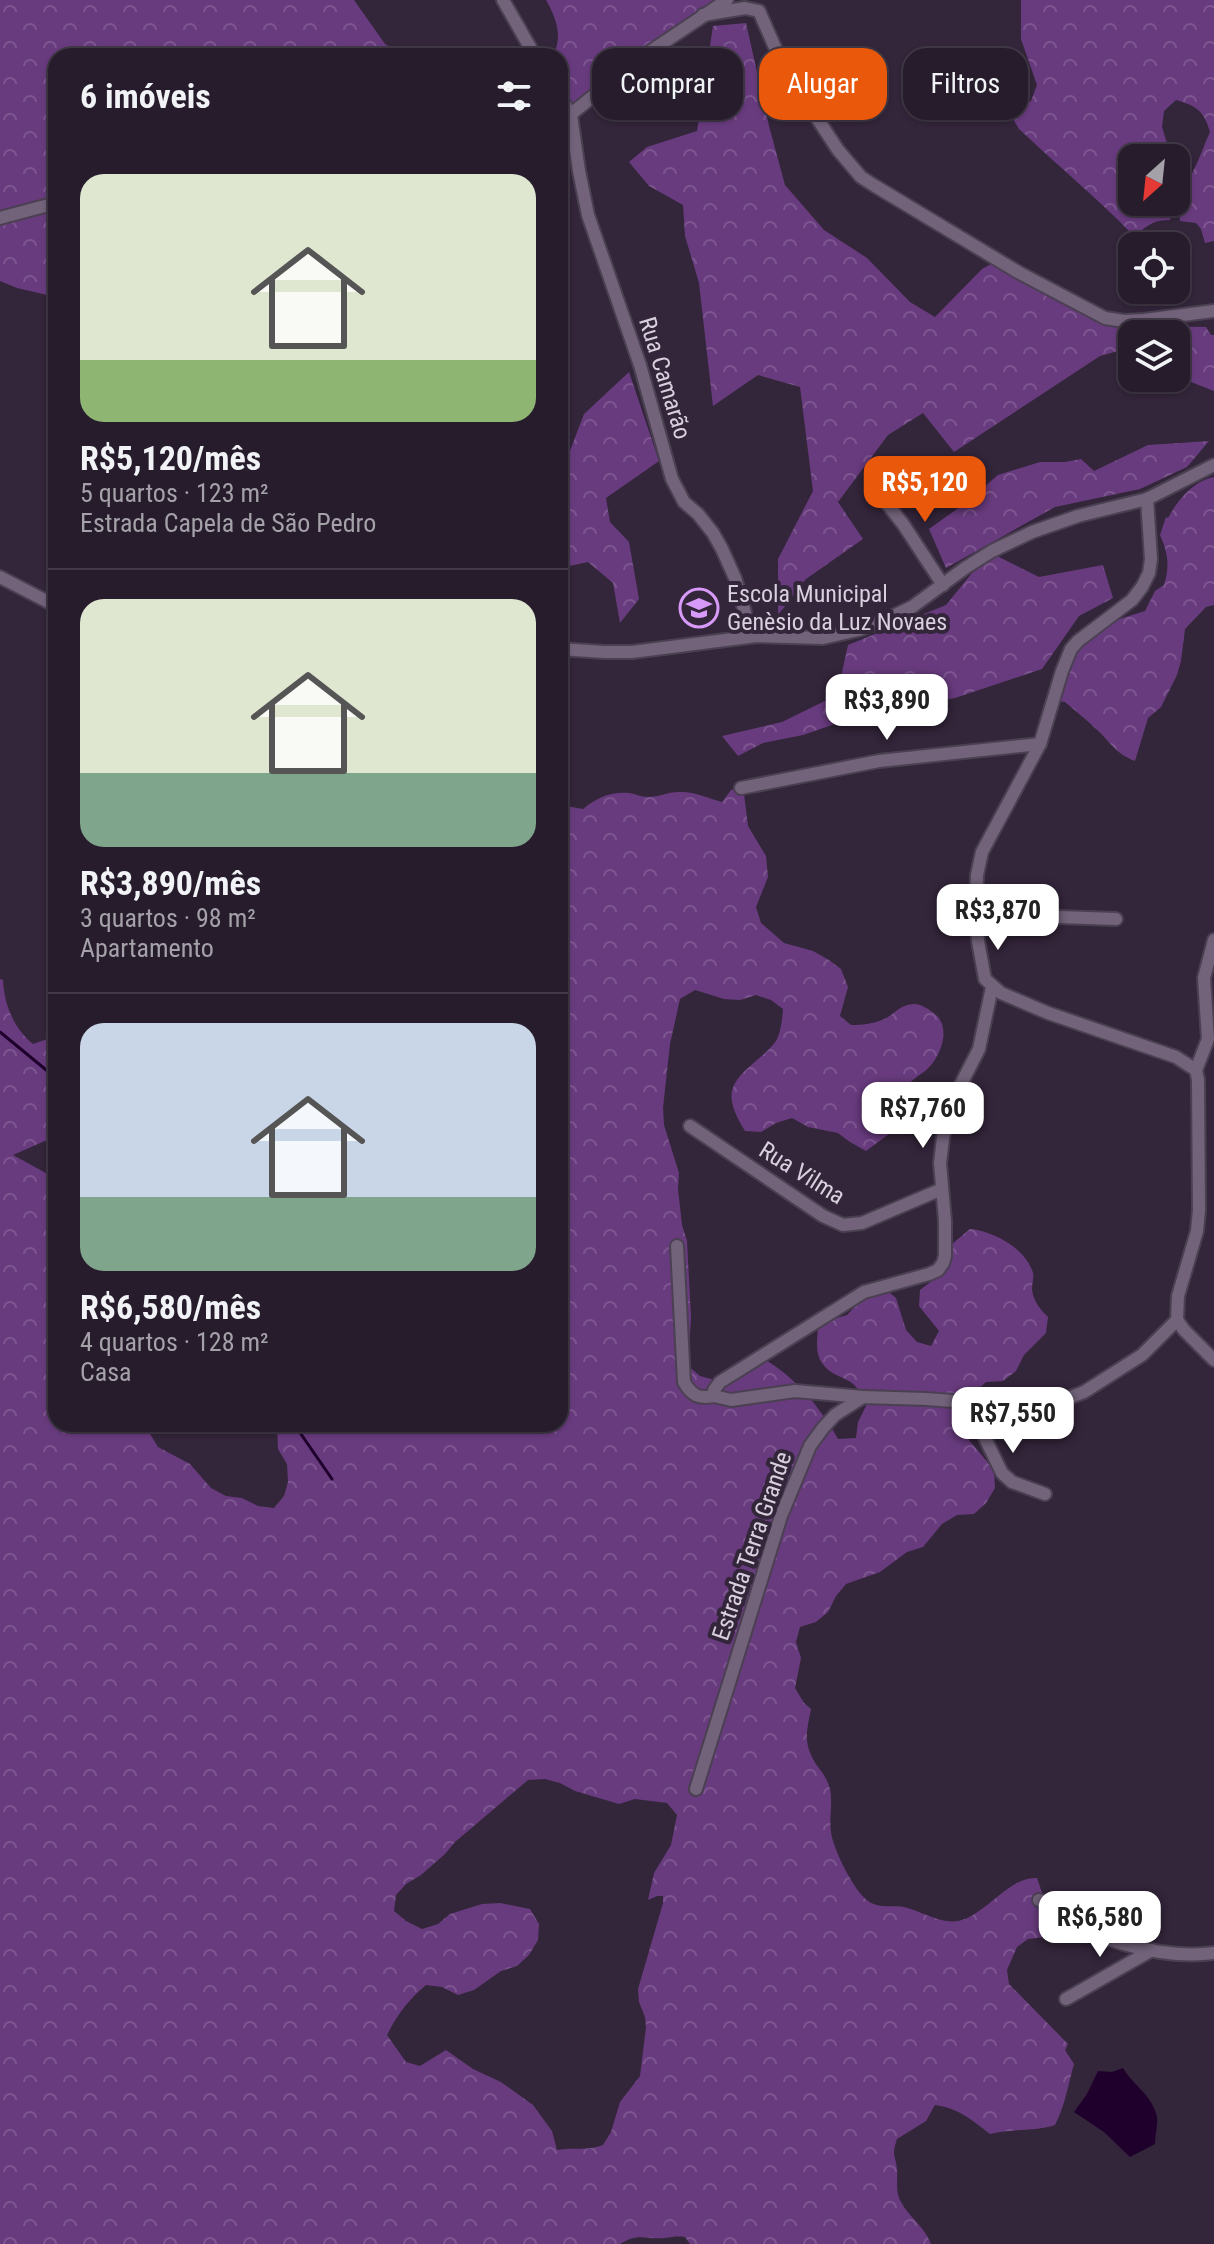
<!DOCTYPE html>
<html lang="pt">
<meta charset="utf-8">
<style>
body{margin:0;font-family:"Roboto Condensed",sans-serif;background:#2e2534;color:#f1f3f6;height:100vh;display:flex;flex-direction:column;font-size:30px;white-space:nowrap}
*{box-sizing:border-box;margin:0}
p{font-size:26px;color:#a4a1a9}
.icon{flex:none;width:44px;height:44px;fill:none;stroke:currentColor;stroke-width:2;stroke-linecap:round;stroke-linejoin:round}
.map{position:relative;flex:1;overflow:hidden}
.panel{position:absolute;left:48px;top:48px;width:520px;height:1384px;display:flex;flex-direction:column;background:#261c2c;border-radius:24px;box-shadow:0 2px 6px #0004,0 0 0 2px #423a48}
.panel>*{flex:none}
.hud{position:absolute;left:592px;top:48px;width:502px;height:72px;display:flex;gap:16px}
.needle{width:52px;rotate:207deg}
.controls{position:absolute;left:1118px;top:144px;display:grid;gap:16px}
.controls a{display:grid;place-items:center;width:72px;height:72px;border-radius:16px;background:#261c2c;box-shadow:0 2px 6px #0004,0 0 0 2px #423a48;font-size:40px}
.price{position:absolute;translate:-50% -68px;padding:0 18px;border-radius:16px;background:#fff;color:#222;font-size:26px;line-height:52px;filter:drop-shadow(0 2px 4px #0008)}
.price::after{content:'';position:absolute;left:50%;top:48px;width:24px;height:18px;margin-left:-12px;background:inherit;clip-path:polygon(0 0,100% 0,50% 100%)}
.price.active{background:#ea580c;color:#fff}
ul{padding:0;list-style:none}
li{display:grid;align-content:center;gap:16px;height:424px;padding:0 32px}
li+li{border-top:2px solid #423a48}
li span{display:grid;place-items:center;height:248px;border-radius:24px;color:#555}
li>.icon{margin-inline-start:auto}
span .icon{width:144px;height:144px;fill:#fffc;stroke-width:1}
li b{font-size:34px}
h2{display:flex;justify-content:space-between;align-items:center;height:96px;padding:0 32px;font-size:34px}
.chip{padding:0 28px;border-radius:24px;background:#261c2c;box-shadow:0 2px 6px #0004,0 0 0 2px #423a48;font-size:28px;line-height:72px}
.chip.active{background:#ea580c;color:#fff}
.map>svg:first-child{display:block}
.forest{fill:url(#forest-crowns);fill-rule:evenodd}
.water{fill:#1f002c}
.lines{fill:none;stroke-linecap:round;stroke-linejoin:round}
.stream{stroke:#1f002c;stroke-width:3}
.minor-casing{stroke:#4b4052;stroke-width:16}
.minor{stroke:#72627a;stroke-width:12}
.labels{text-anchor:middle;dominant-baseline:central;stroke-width:8;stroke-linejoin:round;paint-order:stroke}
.street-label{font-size:24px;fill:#d8d0de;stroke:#33253a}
.poi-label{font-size:24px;fill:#d8d0de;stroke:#33253a;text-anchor:start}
</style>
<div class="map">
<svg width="1214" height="2244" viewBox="0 0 1214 2244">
<defs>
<pattern id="forest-crowns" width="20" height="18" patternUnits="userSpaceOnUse" patternTransform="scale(2)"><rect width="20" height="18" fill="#683b7e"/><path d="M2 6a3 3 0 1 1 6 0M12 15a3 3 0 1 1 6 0" fill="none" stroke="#7d5690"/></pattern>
</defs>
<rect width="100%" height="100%" fill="#33253a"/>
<!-- forest -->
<g class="forest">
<polygon points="0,0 354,0 385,44 406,56 56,56 56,297 17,288 0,281"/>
<path d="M 546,0 L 723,0 L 664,43 L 616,88 L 579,103 L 560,119 L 560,56 L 552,56 C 564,39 556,17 546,0 Z"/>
<path d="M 1021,0 L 1214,0 L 1214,241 L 1205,243 L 1201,229 L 1196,223 L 1180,221 C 1178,190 1186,188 1197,163 C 1202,153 1205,142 1210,132 C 1204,111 1197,106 1176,100 L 1164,111 L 1162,127 L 1167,143 L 1162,158 L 1132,158 L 1132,202 L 1167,202 L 1173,209 L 1170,220 C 1155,220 1149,224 1137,234 L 1132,234 C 1096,197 1057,165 1019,129 L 1013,119 L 1013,113 L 1031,101 L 1037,85 L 1021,39 Z"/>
<polygon points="746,23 769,126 785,185 824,230 867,258 910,302 935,317 982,269 993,263 1113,326 1206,327 1211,335 1214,335 1214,391 1186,380 1178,361 1180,333 1132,334 1132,347 1100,356 954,452 923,413 888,435 838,502 863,539 806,579 778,615 778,559 813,491 800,387 758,375 713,406 699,283 685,236 683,205 649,186 629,162 647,147 697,131 713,26"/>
<polygon points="629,372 659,461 606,498 610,522 629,542 639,599 620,623 613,583 588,562 560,568 560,477 584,414"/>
<polygon points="1209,441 1187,467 1140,489 1055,507 946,568 929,529 964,504 998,475 1040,462 1065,462 1081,459 1094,471 1148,445"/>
<path d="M 1214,477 L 1214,605 L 1206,607 L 1185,629 L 1181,661 L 1177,675 L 1161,707 L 1148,718 L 1135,761 C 1114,753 1111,742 1095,728 C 1086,719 1075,711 1065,702 L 1058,701 L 1061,681 L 1082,635 L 1113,621 L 1145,611 L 1155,591 L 1164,585 C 1170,566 1168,553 1160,535 L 1166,517 L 1168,518 C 1178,500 1193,481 1214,477 Z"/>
<polygon points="995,555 1039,577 1103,565 1113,598 1079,616 1042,669 955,698 858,716 803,735 763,743 738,756 722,736 782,722 837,695 848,645 946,605 972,573"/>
<path d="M 743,786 L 748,826 L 766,856 L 768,877 L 756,907 L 761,923 L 784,943 L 813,951 L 829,960 L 841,969 L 848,987 L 840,1016 L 851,1025 C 862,1025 872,1024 882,1020 C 893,1016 900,1004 914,1004 C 922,1004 930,1010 936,1015 C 950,1028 942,1052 931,1065 C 925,1073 914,1077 908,1085 C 897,1098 898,1116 893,1131 L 866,1151 L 850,1142 L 838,1133 L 808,1127 L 792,1118 L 776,1123 L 761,1132 L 745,1131 C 724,1096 727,1085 757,1060 C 764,1054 771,1048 776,1041 C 781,1032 782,1020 783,1009 L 771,1000 L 756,995 L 740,1000 L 724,999 L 695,990 L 680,999 L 670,1044 L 663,1108 L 664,1125 L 679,1173 L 678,1189 L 682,1225 L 687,1241 L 691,1317 L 688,1366 L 700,1376 L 715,1380 L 760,1357 C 795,1376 819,1406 838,1439 L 856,1438 L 858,1422 L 866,1406 C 855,1371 836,1383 822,1363 C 814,1351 818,1337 818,1324 L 847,1315 L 868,1293 L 884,1288 L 896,1298 L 906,1330 L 917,1342 L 931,1346 L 939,1331 L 919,1306 L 920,1290 L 933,1280 L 945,1250 L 970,1229 C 993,1231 1023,1247 1032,1270 C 1035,1276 1032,1282 1032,1289 C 1033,1301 1040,1309 1048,1317 L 1046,1333 L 1024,1355 L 1016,1371 L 1003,1381 L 986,1382 L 974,1393 L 968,1423 L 969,1440 L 994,1470 L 995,1488 L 986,1503 L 974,1514 L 957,1515 L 942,1524 L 923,1547 L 907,1552 L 880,1572 L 846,1584 L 836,1596 L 828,1612 L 816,1622 L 800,1627 L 796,1642 L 801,1658 L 795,1688 L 804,1703 L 811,1709 C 806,1734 803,1745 818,1767 C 823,1773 828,1781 830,1789 C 833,1802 829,1818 831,1832 C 833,1849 854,1891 868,1901 C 879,1909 893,1905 904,1907 C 921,1911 940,1924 958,1921 C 985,1916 1009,1876 1037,1878 L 1047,1907 L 1051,1932 L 1045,1937 L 1028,1939 L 1017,1947 L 1007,1970 L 1009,1984 L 1068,2044 L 1065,2050 L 1074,2064 C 1068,2085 1065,2106 1055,2125 C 1034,2132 1012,2128 990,2134 C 972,2120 958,2108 935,2105 L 926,2121 L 897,2139 C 891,2157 896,2155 897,2170 C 898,2182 895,2191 901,2202 C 909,2217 925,2227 931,2244 L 690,2244 L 685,2237 C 677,2236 673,2237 665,2238 C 646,2240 639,2232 620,2244 L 0,2244 L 0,979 L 3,980 C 4,1004 14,1029 33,1044 L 56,1036 L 56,1136 L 13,1155 L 44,1172 L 56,1181 L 56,1424 L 144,1424 L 158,1447 L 190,1464 L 211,1488 L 226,1496 L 242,1498 L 258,1506 L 274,1508 L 284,1496 L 288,1482 L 287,1464 L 278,1449 L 277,1424 L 560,1424 L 560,805 L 583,809 C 596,798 611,791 629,793 C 636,794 641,797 648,797 C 659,797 668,792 679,792 C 693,791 708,798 722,802 L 731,790 ZM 545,1779 L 560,1783 L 575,1791 L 619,1804 L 635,1799 L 667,1803 L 677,1815 L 671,1845 L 654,1873 L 648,1900 L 657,1896 L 663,1896 L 663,1903 L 638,1989 L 639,2002 L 645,2017 L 646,2027 L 640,2076 L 620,2102 L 611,2132 L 603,2145 C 589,2151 572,2147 557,2150 L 552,2131 L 533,2105 L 501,2082 L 473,2069 L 446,2050 L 420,2066 L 406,2062 L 387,2035 C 397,2015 409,1999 426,1985 L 442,1987 L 458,1995 L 474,1990 L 501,1971 L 517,1966 L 529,1955 L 538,1940 L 539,1924 L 530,1909 L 500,1903 L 482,1904 L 450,1914 L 438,1924 L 422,1929 L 406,1921 L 394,1911 L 396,1895 L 406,1884 L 421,1875 L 445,1854 L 455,1842 L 528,1780 Z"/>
</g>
<!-- water -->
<path class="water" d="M 1123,2068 C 1133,2085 1153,2096 1157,2117 C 1158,2125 1155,2135 1155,2144 L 1130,2157 L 1104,2132 L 1074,2112 L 1087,2094 L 1098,2071 L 1112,2072 Z"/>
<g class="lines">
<!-- stream -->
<g class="stream">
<polyline points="0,1032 56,1078"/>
<polyline points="294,1424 332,1479"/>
</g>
<defs>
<g id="minor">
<polyline points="503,0 535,56"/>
<polyline points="703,15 745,8 759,11 777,52 794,83 838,150 861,177 875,186 1018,272 1105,318 1124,321 1144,320 1214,311"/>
<polyline points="560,97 571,115 579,171 588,215 640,365 672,479 684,502 698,514 713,533 722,549 735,578 748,623 757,636"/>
<polyline points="560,123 639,59 727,0"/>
<polyline points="0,218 56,203"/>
<polyline points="874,487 903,524 943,585"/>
<polyline points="1147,499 1151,559 1149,573 1142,587 1132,600 1078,641 1071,649 1062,671 1040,744 982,852 977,875 976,910 978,941 985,979 1001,993 1048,1013 1176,1057 1196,1070 1198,1080 1199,1210 1197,1231 1178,1296 1177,1320"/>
<polyline points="0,577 56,606"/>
<polyline points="560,649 604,652 632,652 757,636 823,638 858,630 881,622 912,607 965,568 992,551 1032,532 1078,516 1147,499 1214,465"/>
<polyline points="741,788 879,761 1040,744"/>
<polyline points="976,914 1116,919"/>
<polyline points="1196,1070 1208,1039 1204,978 1214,940"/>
<polyline points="690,1126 823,1216 843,1225 862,1223 942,1189"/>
<path d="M 677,1246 L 684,1382 C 692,1396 699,1399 714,1396"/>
<polyline points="1177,1320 1184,1330 1214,1360"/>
<polyline points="863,1397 795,1391 731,1400 714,1396 714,1390 720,1382 864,1292 929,1274 938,1270 943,1263 945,1256 945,1221 940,1163 943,1138 948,1115 955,1096 979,1049 992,987"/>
<polyline points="998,1405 987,1426 985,1438 1002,1473 1012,1482 1045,1494"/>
<polyline points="696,1789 781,1516 810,1446 823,1428 835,1415 863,1397 926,1399 1034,1407 1053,1404 1084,1392 1142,1355 1177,1320"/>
<path d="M 1039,1900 L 1108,1939 C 1140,1950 1180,1958 1214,1953"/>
<polyline points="1066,1999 1152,1950"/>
</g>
</defs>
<!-- minor casing -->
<use href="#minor" class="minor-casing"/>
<!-- minor -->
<use href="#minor" class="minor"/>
</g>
<!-- icons -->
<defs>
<symbol id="school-ring" viewBox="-11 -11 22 22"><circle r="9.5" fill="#33253a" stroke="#d89af8" stroke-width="1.5"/><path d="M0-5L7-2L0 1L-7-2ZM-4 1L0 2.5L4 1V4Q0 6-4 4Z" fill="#d89af8"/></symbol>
</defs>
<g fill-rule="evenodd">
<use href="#school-ring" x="677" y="586" width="44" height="44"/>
</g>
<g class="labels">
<!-- street labels -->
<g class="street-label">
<text transform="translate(665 378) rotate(73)">Rua Camarão</text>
<text transform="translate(802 1173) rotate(32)">Rua Vilma</text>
<text transform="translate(752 1546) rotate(-71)">Estrada Terra Grande</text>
</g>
<!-- poi labels -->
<g class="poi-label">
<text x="727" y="594">Escola Municipal<tspan x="727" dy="28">Genèsio da Luz Novaes</tspan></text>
</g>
</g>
</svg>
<div class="controls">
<a><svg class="needle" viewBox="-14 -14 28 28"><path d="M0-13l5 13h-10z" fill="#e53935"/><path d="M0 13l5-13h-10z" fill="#a4a1a9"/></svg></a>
<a><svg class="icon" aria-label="locate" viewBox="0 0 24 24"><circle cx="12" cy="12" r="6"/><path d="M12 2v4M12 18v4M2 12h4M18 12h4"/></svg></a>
<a><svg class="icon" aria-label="layers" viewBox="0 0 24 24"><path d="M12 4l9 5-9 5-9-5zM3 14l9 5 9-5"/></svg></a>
</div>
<b class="price active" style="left:925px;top:524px">R$5,120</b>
<b class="price" style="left:887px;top:742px">R$3,890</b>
<b class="price" style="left:998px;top:952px">R$3,870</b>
<b class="price" style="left:923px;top:1150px">R$7,760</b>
<b class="price" style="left:1013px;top:1455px">R$7,550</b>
<b class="price" style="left:1100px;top:1959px">R$6,580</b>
<div class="hud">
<a class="chip">Comprar</a>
<a class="chip active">Alugar</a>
<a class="chip">Filtros</a>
</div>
<section class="panel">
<h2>6 imóveis<svg class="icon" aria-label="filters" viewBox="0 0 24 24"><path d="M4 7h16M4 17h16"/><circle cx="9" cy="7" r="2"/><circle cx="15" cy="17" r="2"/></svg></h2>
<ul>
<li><span style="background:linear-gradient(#dfe7d0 75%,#8fb573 0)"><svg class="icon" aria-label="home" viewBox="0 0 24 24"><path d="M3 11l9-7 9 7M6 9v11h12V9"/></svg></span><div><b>R$5,120/mês</b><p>5 quartos · 123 m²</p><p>Estrada Capela de São Pedro</p></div></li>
<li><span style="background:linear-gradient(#dfe7d0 70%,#7fa58c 0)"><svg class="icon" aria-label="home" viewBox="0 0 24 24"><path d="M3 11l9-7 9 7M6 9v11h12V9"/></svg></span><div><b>R$3,890/mês</b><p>3 quartos · 98 m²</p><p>Apartamento</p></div></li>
<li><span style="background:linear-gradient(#c9d6e8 70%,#7fa58c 0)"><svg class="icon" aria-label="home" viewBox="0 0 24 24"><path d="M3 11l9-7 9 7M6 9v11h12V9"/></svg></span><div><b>R$6,580/mês</b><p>4 quartos · 128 m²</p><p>Casa</p></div></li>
</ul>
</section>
</div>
